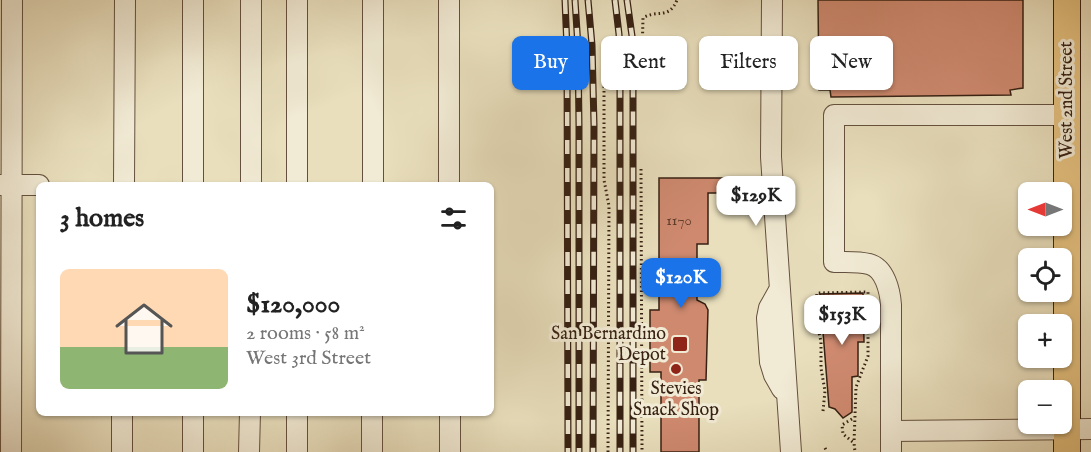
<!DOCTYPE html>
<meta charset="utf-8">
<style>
body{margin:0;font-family:"IM FELL English",serif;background:#f6f6f6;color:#222;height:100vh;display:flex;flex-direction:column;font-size:22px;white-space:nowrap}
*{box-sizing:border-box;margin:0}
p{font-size:20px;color:#767676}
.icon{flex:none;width:33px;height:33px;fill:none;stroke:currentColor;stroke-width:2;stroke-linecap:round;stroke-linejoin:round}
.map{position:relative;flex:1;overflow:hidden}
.side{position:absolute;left:36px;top:182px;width:458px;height:234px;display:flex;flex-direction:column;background:#fff;border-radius:9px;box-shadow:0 2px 4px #0004}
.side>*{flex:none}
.top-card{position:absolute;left:512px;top:36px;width:489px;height:54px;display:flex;gap:12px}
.needle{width:39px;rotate:270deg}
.controls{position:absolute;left:1018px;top:182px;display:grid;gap:12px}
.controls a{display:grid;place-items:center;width:54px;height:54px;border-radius:9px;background:#fff;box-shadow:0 2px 4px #0004;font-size:30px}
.price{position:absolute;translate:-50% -51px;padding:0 14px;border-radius:12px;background:#fff;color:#222;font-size:20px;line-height:39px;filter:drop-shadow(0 2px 3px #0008)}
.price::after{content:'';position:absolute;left:50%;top:36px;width:18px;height:14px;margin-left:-9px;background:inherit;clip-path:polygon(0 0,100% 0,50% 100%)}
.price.on{background:#1a73e8;color:#fff}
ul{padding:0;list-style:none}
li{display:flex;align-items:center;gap:18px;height:150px;padding:0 24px}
li span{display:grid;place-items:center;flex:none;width:168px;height:120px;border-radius:9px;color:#555}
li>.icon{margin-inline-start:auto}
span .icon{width:72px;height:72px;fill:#fffc;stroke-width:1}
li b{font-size:26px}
h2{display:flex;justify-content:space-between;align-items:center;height:72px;padding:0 24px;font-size:26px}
.tag{padding:0 21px;border-radius:9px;background:#fff;box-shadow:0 2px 4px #0004;font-size:21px;line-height:54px}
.tag.on{background:#1a73e8;color:#fff}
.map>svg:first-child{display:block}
.building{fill:#ce896f;stroke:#372113;stroke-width:1.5}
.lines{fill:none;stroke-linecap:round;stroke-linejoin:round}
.minor-casing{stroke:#64503e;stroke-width:22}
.major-casing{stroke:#372113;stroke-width:28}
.path{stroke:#372113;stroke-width:3;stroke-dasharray:1.5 3;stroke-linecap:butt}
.minor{stroke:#f1ead4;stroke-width:20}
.major{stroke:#e4c07e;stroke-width:26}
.rail-casing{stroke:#372113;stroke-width:7}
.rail{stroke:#f1ead4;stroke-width:4.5;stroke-dasharray:14;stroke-linecap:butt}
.poi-dot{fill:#8f2418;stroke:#f1ead4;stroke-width:2}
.labels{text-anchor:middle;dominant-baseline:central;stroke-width:6;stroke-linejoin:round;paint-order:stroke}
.number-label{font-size:15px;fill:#5d3b2a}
.street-label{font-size:18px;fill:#372113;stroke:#f1ead4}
.poi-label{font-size:18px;fill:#372113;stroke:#f1ead4;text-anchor:end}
</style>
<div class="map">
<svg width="1091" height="452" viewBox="0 0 1091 452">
<rect width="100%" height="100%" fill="#e9dfbd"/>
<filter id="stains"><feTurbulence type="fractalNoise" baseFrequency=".00333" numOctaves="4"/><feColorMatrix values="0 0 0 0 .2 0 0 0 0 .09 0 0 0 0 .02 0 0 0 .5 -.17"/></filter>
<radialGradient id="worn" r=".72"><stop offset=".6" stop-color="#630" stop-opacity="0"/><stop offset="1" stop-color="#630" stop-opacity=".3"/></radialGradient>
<!-- building -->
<g class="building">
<polygon points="818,0 1023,0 1023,88 1010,90 1011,95 831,97 830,90 819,90"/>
<polygon points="659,178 727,178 727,193 708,193 708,244 697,244 697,300 705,304 708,310 706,380 699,380 699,452 661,452 661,372 650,372 650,310 659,310"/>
<polygon points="863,293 864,342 858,342 858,376 852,377 852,412 843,418 835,409 829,407 820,294"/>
</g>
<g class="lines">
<defs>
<g id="minor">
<polyline points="449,0 449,184"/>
<polyline points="772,0 771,157 791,452"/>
<polyline points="124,184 125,0"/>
<polyline points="193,184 193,0"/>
<polyline points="251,184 251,0"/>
<polyline points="297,184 297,0"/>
<polyline points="373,184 373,0"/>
<polyline points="0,185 39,185"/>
<polyline points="778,292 769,308 767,318 770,362 774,375 782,389"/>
<polyline points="450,412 450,452"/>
<polyline points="891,431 1091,429"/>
<polyline points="11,452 12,0"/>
<polyline points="122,452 122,412"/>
<polyline points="193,452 193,412"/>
<polyline points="249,452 250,412"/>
<polyline points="297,452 297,412"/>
<polyline points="372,452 372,412"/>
<path d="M 891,452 L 891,305 C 890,291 885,268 869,264 C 858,261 845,262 834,262 L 834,115 L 1067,115"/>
</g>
<polyline id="major" points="1067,0 1067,452"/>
</defs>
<!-- minor casing -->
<use href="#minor" class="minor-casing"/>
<!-- major casing -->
<use href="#major" class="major-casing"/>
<!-- path -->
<g class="path">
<polyline points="641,169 642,452"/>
<polyline points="823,411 825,391 821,368 821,342 819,332 820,325 817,318 818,310 816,303 817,293 868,292 868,356 856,387 854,443"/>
<polyline points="852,419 842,425 843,434 854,443 855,452"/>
<polyline points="825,448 827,452"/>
<path d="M 608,452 L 609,206 L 604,180 L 604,59 L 613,57 L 642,56 L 643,18 C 657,9 669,20 677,0"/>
</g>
<!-- minor -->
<use href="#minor" class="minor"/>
<!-- major -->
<use href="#major" class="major"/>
<defs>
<g id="rail">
<polyline points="565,0 567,48 568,452"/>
<polyline points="575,0 578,47 579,126 579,452"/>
<polyline points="588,0 592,45 594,125 593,452"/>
<polyline points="615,0 619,34 620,57 620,452"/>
<polyline points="627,0 633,43 633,452"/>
</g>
</defs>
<!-- rail casing -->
<use href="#rail" class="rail-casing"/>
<!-- rail -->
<use href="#rail" class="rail"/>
</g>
<!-- markers -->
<g class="poi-dot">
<rect x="672" y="336" width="16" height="16" rx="3"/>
<circle cx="676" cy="369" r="6"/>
</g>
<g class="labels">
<!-- number labels -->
<g class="number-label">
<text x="679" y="220">1170</text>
</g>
<!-- street labels -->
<g class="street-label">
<text transform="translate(1067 100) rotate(-90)">West 2nd Street</text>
</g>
<!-- poi labels -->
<g class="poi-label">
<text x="666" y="334">San Bernardino<tspan x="666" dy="21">Depot</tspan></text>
<text x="676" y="389" text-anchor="middle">Stevies<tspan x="676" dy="21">Snack Shop</tspan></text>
</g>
</g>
<rect width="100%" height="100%" filter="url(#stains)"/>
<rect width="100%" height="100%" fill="url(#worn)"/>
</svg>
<div class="controls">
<a><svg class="needle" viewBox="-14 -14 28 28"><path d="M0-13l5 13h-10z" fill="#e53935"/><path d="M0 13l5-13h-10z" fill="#767676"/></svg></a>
<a><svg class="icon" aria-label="locate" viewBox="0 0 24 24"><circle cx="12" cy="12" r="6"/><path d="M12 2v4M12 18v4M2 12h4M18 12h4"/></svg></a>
<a>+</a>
<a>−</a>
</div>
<b class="price" style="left:756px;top:227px">$129K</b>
<b class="price on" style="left:681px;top:309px">$120K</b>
<b class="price" style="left:842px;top:346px">$153K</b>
<div class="top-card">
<a class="tag on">Buy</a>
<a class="tag">Rent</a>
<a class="tag">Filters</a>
<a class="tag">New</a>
</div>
<section class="side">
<h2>3 homes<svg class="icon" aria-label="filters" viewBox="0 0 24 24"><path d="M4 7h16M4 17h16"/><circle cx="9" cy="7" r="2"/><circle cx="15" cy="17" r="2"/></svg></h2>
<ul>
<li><span style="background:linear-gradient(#ffd9b3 65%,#8fb573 0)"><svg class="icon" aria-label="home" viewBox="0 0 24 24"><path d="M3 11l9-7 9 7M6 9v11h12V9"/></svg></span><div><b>$120,000</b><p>2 rooms · 58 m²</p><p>West 3rd Street</p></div></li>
</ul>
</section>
</div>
